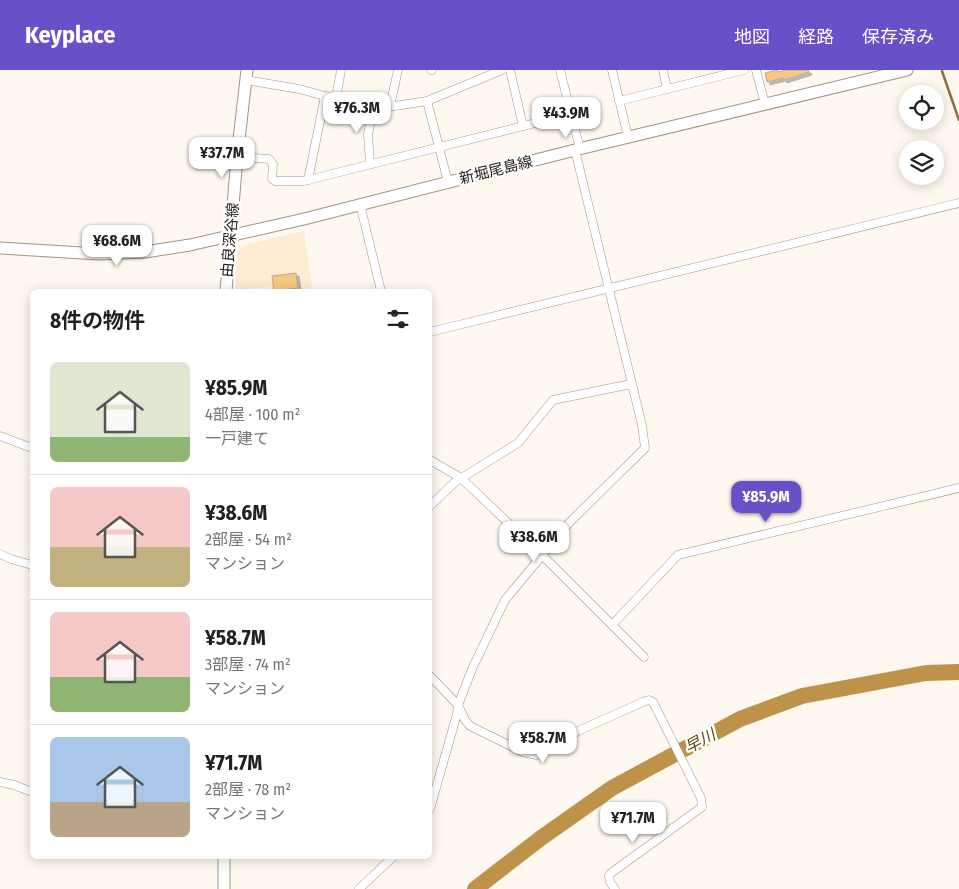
<!DOCTYPE html>
<html lang="ja">
<meta charset="utf-8">
<style>
body{margin:0;font-family:"Fira Sans Condensed","Noto Sans JP",sans-serif;background:#f6f6f6;color:#222;height:100vh;display:flex;flex-direction:column;font-size:19px;white-space:nowrap}
*{box-sizing:border-box;margin:0}
p{font-size:16px;color:#767676}
.icon{flex:none;width:28px;height:28px;fill:none;stroke:currentColor;stroke-width:2;stroke-linecap:round;stroke-linejoin:round}
.map{position:relative;flex:1;overflow:hidden}
.panel{position:absolute;left:30px;top:219px;width:402px;height:570px;display:flex;flex-direction:column;background:#fff;border-radius:8px;box-shadow:0 2px 12px #0003}
.panel>*{flex:none}
.buttons{position:absolute;left:899px;top:15px;display:grid;gap:10px}
.buttons a{display:grid;place-items:center;width:45px;height:45px;border-radius:50%;background:#fff;box-shadow:0 2px 12px #0003;font-size:25px}
.price{position:absolute;translate:-50% -42px;padding:0 11px;border-radius:10px;background:#fff;color:#222;font-size:16px;line-height:32px;filter:drop-shadow(0 1px 2px #0008)}
.price::after{content:'';position:absolute;left:50%;top:30px;width:15px;height:11px;margin-left:-8px;background:inherit;clip-path:polygon(0 0,100% 0,50% 100%)}
.price.current{background:#6850c9;color:#fff}
ul{padding:0;list-style:none}
li{display:flex;align-items:center;gap:15px;height:125px;padding:0 20px}
li+li{border-top:1px solid #e0e0e0}
li span{display:grid;place-items:center;flex:none;width:140px;height:100px;border-radius:8px;color:#555}
li>.icon{margin-inline-start:auto}
span .icon{width:60px;height:60px;fill:#fffc;stroke-width:1}
li b{font-size:21px}
h2{display:flex;justify-content:space-between;align-items:center;height:60px;padding:0 20px;font-size:21px}
header{display:flex;align-items:center;gap:30px;box-sizing:border-box;height:70px;padding:0 25px;background:#6850c9;color:#fff}
header strong{font-size:24px}
nav{display:flex;gap:28px;margin-inline-start:auto;font-size:18px}
.map>svg:first-child{display:block}
.built{fill:#feecd2}
.lines{fill:none;stroke-linecap:round;stroke-linejoin:round}
.stream{stroke:#8f6e39;stroke-width:2.5}
.river{stroke:#bf9249;stroke-width:16}
.building{fill:#f7c87f;stroke:#b5a896;filter:url(#shadow)}
.minor-casing{stroke:#a19583;stroke-width:9}
.secondary-casing{stroke:#a19583;stroke-width:13}
.minor{stroke:#fff;stroke-width:8}
.secondary{stroke:#fff;stroke-width:11}
.labels{text-anchor:middle;dominant-baseline:central;stroke-width:5;stroke-linejoin:round;paint-order:stroke}
.street-label{font-size:15px;fill:#1f1a14;stroke:#fff}
.water-label{font-size:16px;font-style:italic;fill:#5c3e00;stroke:#fff}
</style>
<header>
<strong>Keyplace</strong>
<nav><a>地図</a><a>経路</a><a>保存済み</a></nav>
</header>
<div class="map">
<svg width="959" height="819" viewBox="0 0 959 819">
<defs>
<filter id="shadow"><feDropShadow dx="3" dy="3" stdDeviation="0" flood-color="#0004"/></filter>
</defs>
<rect width="100%" height="100%" fill="#fef8f0"/>
<!-- built -->
<polygon class="built" points="304,161 312,218 272,221 271,216 235,221 237,182 247,174"/>
<g class="lines">
<!-- stream -->
<polyline class="stream" points="942,1 959,50"/>
<!-- river -->
<polyline class="river" points="475,819 541,768 612,718 740,649 802,626 926,603 959,602"/>
</g>
<!-- building -->
<g class="building">
<polygon points="777,0 778,2 785,0 808,0 809,2 784,10 783,8 767,12 765,3"/>
<polygon points="296,203 298,218 274,221 272,206"/>
</g>
<g class="lines">
<defs>
<g id="minor">
<polyline points="431,0 432,0"/>
<polyline points="510,0 523,56"/>
<polyline points="560,0 580,79"/>
<polyline points="612,0 628,67"/>
<polyline points="663,0 667,19"/>
<polyline points="756,0 765,34"/>
<polyline points="246,10 299,19 325,26 374,36 388,37 427,31 502,0"/>
<polyline points="336,28 341,0"/>
<polyline points="427,31 448,112"/>
<polyline points="619,31 744,0"/>
<polyline points="390,36 398,0"/>
<polyline points="237,87 269,89 273,94 272,109 275,111 304,111 571,44"/>
<polyline points="370,94 368,64 374,36"/>
<polyline points="308,110 325,26"/>
<polyline points="360,134 381,221"/>
<polyline points="430,262 959,133"/>
<polyline points="0,366 32,378"/>
<polyline points="430,390 461,408 542,485 644,587"/>
<polyline points="430,436 455,412 518,373 553,330 631,314"/>
<polyline points="0,484 11,489 32,495"/>
<polyline points="612,555 678,485 959,418"/>
<polyline points="430,606 458,635 465,650 470,656 523,682 536,685 578,661 643,632 649,630 653,632 701,728 702,737 611,803 609,806 610,812 615,819"/>
<polyline points="0,712 14,715 32,722"/>
<polyline points="430,739 457,644 458,635 473,597 505,530 569,453 645,378 642,355 575,80"/>
<polyline points="359,819 394,786"/>
</g>
<g id="secondary">
<polyline points="0,178 99,184 145,182 190,175 304,149 575,80 907,0"/>
<polyline points="226,221 237,87 247,0"/>
<polyline points="224,786 224,819"/>
</g>
</defs>
<!-- minor casing -->
<use href="#minor" class="minor-casing"/>
<!-- secondary casing -->
<use href="#secondary" class="secondary-casing"/>
<!-- minor -->
<use href="#minor" class="minor"/>
<!-- secondary -->
<use href="#secondary" class="secondary"/>
</g>
<g class="labels">
<!-- street labels -->
<g class="street-label">
<text transform="translate(496 100) rotate(-14)">新堀尾島線</text>
<text transform="translate(230 170) rotate(-85)">由良深谷線</text>
</g>
<!-- water labels -->
<g class="water-label">
<text transform="translate(700 671) rotate(-28)">早川</text>
</g>
</g>
</svg>
<div class="buttons">
<a><svg class="icon" aria-label="locate" viewBox="0 0 24 24"><circle cx="12" cy="12" r="6"/><path d="M12 2v4M12 18v4M2 12h4M18 12h4"/></svg></a>
<a><svg class="icon" aria-label="layers" viewBox="0 0 24 24"><path d="M12 4l9 5-9 5-9-5zM3 14l9 5 9-5"/></svg></a>
</div>
<b class="price" style="left:357px;top:64px">¥76.3M</b>
<b class="price" style="left:566px;top:69px">¥43.9M</b>
<b class="price" style="left:222px;top:109px">¥37.7M</b>
<b class="price" style="left:117px;top:197px">¥68.6M</b>
<b class="price current" style="left:766px;top:453px">¥85.9M</b>
<b class="price" style="left:534px;top:493px">¥38.6M</b>
<b class="price" style="left:543px;top:694px">¥58.7M</b>
<b class="price" style="left:633px;top:774px">¥71.7M</b>
<section class="panel">
<h2>8件の物件<svg class="icon" aria-label="filters" viewBox="0 0 24 24"><path d="M4 7h16M4 17h16"/><circle cx="9" cy="7" r="2"/><circle cx="15" cy="17" r="2"/></svg></h2>
<ul>
<li><span style="background:linear-gradient(#dfe7d0 75%,#8fb573 0)"><svg class="icon" aria-label="home" viewBox="0 0 24 24"><path d="M3 11l9-7 9 7M6 9v11h12V9"/></svg></span><div><b>¥85.9M</b><p>4部屋 · 100 m²</p><p>一戸建て</p></div></li>
<li><span style="background:linear-gradient(#f6c9c9 60%,#c2b280 0)"><svg class="icon" aria-label="home" viewBox="0 0 24 24"><path d="M3 11l9-7 9 7M6 9v11h12V9"/></svg></span><div><b>¥38.6M</b><p>2部屋 · 54 m²</p><p>マンション</p></div></li>
<li><span style="background:linear-gradient(#f6c9c9 65%,#8fb573 0)"><svg class="icon" aria-label="home" viewBox="0 0 24 24"><path d="M3 11l9-7 9 7M6 9v11h12V9"/></svg></span><div><b>¥58.7M</b><p>3部屋 · 74 m²</p><p>マンション</p></div></li>
<li><span style="background:linear-gradient(#a9c7e8 65%,#b9a48a 0)"><svg class="icon" aria-label="home" viewBox="0 0 24 24"><path d="M3 11l9-7 9 7M6 9v11h12V9"/></svg></span><div><b>¥71.7M</b><p>2部屋 · 78 m²</p><p>マンション</p></div></li>
</ul>
</section>
</div>
